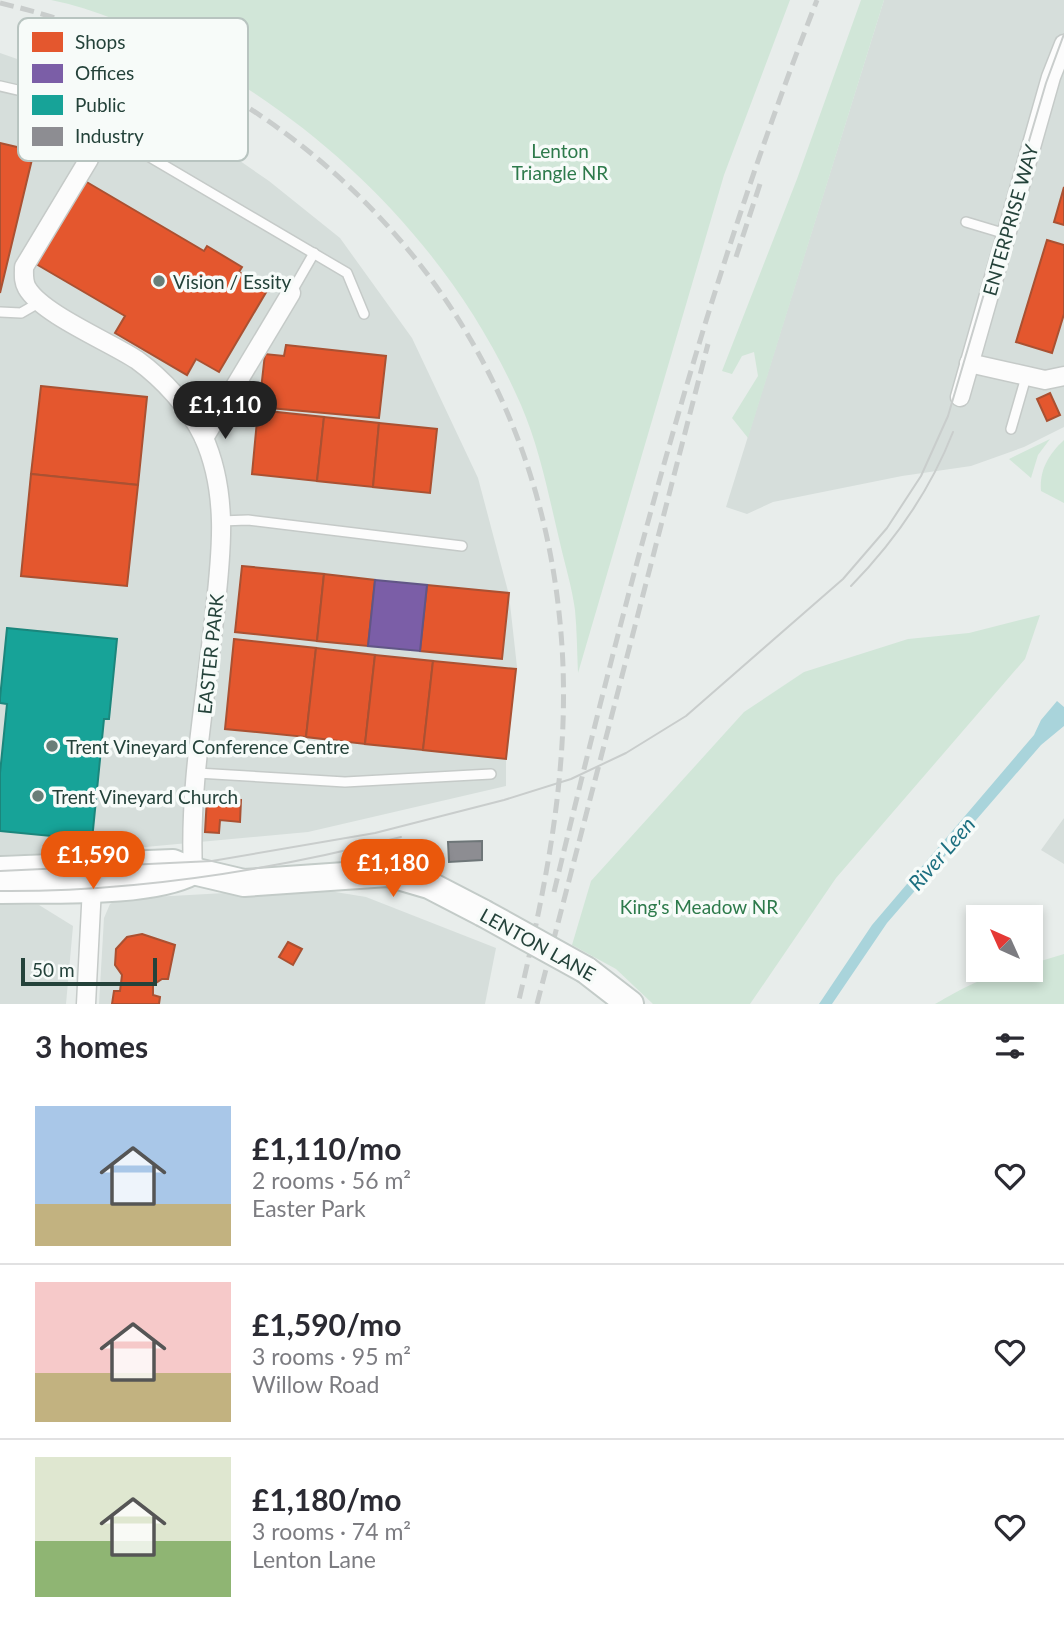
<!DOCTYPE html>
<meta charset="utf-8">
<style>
body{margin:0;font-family:Lato,sans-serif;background:#f7f7f7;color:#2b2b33;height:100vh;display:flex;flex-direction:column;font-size:26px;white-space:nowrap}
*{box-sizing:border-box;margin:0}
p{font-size:23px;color:#7c7c81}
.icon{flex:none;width:38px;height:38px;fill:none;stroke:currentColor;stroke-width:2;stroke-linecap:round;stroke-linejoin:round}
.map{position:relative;height:1004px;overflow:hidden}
.drawer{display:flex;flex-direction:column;background:#fff;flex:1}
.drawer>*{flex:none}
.needle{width:46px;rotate:315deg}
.controls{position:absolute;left:966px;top:905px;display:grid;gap:14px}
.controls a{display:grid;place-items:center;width:77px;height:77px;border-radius:0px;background:#fff;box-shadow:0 4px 10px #0003;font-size:35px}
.scale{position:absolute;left:21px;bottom:18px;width:136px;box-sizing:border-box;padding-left:7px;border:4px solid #24423a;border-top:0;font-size:19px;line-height:24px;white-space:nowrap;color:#24423a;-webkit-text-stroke:5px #f7fbf9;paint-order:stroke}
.price{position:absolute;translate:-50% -60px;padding:0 16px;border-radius:24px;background:#ea580c;color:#fff;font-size:23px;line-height:46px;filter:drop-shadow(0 2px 4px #0008)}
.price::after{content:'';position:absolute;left:50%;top:42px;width:21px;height:16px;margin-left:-10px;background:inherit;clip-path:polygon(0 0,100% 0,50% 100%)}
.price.current{background:#222;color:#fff}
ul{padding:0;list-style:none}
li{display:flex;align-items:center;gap:21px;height:175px;padding:0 35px}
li+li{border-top:2px solid #e1e1e2}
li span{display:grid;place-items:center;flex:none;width:196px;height:140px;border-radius:0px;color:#555}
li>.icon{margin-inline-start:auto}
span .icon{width:84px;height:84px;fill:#fffc;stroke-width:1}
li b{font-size:30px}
h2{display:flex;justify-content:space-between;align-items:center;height:84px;padding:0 35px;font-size:30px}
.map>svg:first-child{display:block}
.built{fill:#d6dedb}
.green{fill:#d1e6d8}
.water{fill:#a9d4db}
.shops{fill:#e4572e;stroke:#aa5132;stroke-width:2}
.offices{fill:#7b5ea7;stroke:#615686;stroke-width:2}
.public{fill:#17a398;stroke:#1b867c;stroke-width:2}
.industry{fill:#8d8d92;stroke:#6e7678;stroke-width:2}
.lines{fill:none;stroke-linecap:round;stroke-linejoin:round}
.lane-casing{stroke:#c5cac8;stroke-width:12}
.street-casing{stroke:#c5cac8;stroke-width:21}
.secondary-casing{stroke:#c3cbc8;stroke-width:30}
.lane{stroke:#fcfcfc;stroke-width:9}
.street{stroke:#fcfcfc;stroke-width:18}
.secondary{stroke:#fcfcfc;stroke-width:26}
.tram{stroke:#c9cdcc;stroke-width:2}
.rail{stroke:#c9cdcc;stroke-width:5;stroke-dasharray:14 7;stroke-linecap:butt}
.secondary-bridge-casing{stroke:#c3cbc8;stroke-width:30;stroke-linecap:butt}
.secondary-bridge{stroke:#fcfcfc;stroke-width:26}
.poi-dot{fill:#697e78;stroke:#f7fbf9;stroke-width:2.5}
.labels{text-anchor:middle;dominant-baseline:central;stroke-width:7;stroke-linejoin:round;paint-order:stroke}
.park-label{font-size:19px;fill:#2d7a4b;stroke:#f7fbf9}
.street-label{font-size:19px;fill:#24423a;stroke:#f7fbf9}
.poi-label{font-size:19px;fill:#24423a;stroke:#f7fbf9;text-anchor:start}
.water-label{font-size:21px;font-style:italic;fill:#1c6f80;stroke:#f7fbf9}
.key{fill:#f7fbf9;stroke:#b8c4c0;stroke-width:2}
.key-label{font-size:19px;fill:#24423a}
</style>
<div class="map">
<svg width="1064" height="1004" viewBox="0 0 1064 1004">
<rect width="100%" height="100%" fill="#e8edeb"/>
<!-- built -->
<g class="built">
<polygon points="884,0 1064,0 1064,427 1024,447 971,466 902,476 773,502 747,514 726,507"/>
<polygon points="0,53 169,112 269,181 340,238 412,338 478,478 509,595 517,667 506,759 506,786 308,832 102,851 0,855"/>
<polygon points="1064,818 1064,864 1041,850"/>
<polygon points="311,888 366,897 496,948 485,1004 99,1004 104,918 110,904 118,899"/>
<polygon points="0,904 39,905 73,926 66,1004 0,1004"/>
</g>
<!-- green -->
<g class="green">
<path d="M 51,0 L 790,0 L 724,175 L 578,673 C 577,652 577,631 575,610 C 572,587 565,565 560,543 C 549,497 540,449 521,405 C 454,251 327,125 179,49 C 138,28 96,9 51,0 Z"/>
<polygon points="861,0 884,0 748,438 732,418 758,376 754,352 742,356 732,374 722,371 797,179"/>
<polygon points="1050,439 1038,455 1031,478 1009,459"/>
<path d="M 1064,440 L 1064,503 L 1041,491 C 1039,470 1049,454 1064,440 Z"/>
<polygon points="1040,615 1025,659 836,878 750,1004 653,1004 616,969 572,945 591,881 744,712 804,672 908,639 969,633"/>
<path d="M 1064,954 L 1064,1004 L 935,1004 C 966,986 994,970 1031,970 L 1031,964 Z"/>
</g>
<!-- water -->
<polygon class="water" points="1057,701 1064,707 1064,726 1041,745 887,923 832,1004 819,1004 872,925 1034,735 1041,720"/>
<!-- shops -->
<g class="shops">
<polygon points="0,143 34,151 0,293"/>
<polygon points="85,181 204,251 207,246 242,267 239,272 268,289 219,372 196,359 187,375 115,333 125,316 36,264"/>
<polygon points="1064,187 1064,225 1054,222"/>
<polygon points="1047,240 1064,245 1064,314 1052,353 1016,342"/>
<polygon points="286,345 386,356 379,418 259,407 265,354 284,356"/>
<polygon points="41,386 147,397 138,485 31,474"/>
<polygon points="1050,393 1060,415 1047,421 1037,399"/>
<polygon points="258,410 324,417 317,481 252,474"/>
<polygon points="324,417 379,423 373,487 317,481"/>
<polygon points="379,423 437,429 430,493 373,487"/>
<polygon points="31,474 138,485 127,586 21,576"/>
<polygon points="242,566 324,574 317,641 235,632"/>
<polygon points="324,574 375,580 368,646 317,641"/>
<polygon points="427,585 509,593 502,659 420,651"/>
<polygon points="234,639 316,648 306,737 225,729"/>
<polygon points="316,648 375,655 365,744 306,737"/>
<polygon points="375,655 433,661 423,750 365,744"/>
<polygon points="433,661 516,669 506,759 423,750"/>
<polygon points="207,798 241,800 240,822 220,820 219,833 205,832"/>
<polygon points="142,934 175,945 168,979 162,979 153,985 153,995 160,997 159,1004 112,1004 114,991 120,991 122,975 115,965 116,949 127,937"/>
<polygon points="288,942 302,949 293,965 279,957"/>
</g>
<!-- offices -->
<polygon class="offices" points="375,580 427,585 420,651 368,646"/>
<!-- public -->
<polygon class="public" points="7,628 117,639 109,719 104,719 92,840 0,831 0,773 7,704 0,703 0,698"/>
<!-- industry -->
<polygon class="industry" points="482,841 482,860 449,862 448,842"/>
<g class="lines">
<defs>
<g id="lane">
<polyline points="0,86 48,97 347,273 364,314"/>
<polyline points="89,159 106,130"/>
<polyline points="966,222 1006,234"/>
<polyline points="291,293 314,253"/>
<polyline points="0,312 21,313 40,302"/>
<polyline points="1011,429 1026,377"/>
<polyline points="221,521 248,520 462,546"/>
<polyline points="197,773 345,782 491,774"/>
</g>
<g id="street">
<path d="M 89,159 L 24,267 C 24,275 23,281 27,288 C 42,314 110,342 137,360 C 163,379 189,407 203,436 C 231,497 220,564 213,629 C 204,709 189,791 193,871"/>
<polyline points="969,363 1045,380 1064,376"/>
<polyline points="960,397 1051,77 1064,44"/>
<polyline points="204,438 291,293"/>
<polyline points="85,882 92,887 86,1004"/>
</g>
<g id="secondary">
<polyline points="0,870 173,863 193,871 244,883 388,873 429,885 483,913"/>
<path d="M 0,890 C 50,889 151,894 193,871"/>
<polyline points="586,970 630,1004"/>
</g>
</defs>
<!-- lane casing -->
<use href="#lane" class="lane-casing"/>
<!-- street casing -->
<use href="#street" class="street-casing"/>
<!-- secondary casing -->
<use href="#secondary" class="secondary-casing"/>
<!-- lane -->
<use href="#lane" class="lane"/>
<!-- street -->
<use href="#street" class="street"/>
<!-- secondary -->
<use href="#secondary" class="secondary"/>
<!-- tram -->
<g class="tram">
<path d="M 851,586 C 895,541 930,491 953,432"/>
<polyline points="0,871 212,861 375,833 504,800 571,779 626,753 686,716 843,579 887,528 921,476 948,416 1046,83 1064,34"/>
<path d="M 0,891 C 136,892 269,871 401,837"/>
</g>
<!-- rail -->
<g class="rail">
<path d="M 0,3 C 304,74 530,306 560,622 C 573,753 548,878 518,1004"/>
<polyline points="736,257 760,184"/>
<path d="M 554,892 C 627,590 704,289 817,0"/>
<polyline points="537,1004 708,344"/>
</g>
<defs>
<polyline id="secondary-bridge" points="483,913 586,970"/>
</defs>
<!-- secondary-bridge casing -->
<use href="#secondary-bridge" class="secondary-bridge-casing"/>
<!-- secondary-bridge -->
<use href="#secondary-bridge" class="secondary-bridge"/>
</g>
<!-- markers -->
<g class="poi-dot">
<circle cx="159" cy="281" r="7"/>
<circle cx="52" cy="746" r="7"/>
<circle cx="38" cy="796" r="7"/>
</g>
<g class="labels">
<!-- park labels -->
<g class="park-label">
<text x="560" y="150">Lenton<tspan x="560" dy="22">Triangle NR</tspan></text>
<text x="699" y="906">King's Meadow NR</text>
</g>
<!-- street labels -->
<g class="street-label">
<text transform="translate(1010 220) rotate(-74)">ENTERPRISE WAY</text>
<text transform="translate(210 654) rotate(-84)">EASTER PARK</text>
<text transform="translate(538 944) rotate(29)">LENTON LANE</text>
</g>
<!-- poi labels -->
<g class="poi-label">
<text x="173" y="281">Vision / Essity</text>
<text x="66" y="746">Trent Vineyard Conference Centre</text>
<text x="52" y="796">Trent Vineyard Church</text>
</g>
<!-- water labels -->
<g class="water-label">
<text transform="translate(941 853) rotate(-49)">River Leen</text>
</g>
</g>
<!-- legend -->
<rect x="18" y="18" width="230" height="143" rx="10" class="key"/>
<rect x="32" y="32" width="31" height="20" fill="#e4572e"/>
<rect x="32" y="64" width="31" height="19" fill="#7b5ea7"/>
<rect x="32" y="95" width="31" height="20" fill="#17a398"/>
<rect x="32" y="127" width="31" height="19" fill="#8d8d92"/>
<g class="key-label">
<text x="75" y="49">Shops</text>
<text x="75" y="80">Offices</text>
<text x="75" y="112">Public</text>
<text x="75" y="143">Industry</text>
</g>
</svg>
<div class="controls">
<a><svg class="needle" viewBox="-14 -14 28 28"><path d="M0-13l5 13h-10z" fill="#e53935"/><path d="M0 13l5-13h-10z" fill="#7c7c81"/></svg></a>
</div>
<div class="scale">50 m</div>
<b class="price current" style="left:225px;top:441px">£1,110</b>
<b class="price" style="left:93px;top:891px">£1,590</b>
<b class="price" style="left:393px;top:899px">£1,180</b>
</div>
<section class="drawer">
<h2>3 homes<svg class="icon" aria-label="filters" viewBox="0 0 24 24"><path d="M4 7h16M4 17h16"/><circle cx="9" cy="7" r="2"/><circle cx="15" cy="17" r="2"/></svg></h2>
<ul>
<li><span style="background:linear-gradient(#a9c7e8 70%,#c2b280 0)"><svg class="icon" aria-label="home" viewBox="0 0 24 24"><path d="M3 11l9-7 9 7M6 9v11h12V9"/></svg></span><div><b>£1,110/mo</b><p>2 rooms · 56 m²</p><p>Easter Park</p></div><svg class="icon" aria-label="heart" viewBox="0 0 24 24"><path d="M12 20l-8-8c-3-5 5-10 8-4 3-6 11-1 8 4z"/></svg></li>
<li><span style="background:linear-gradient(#f6c9c9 65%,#c2b280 0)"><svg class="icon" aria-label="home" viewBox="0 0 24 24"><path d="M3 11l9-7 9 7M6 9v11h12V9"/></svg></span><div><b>£1,590/mo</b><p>3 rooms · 95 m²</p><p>Willow Road</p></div><svg class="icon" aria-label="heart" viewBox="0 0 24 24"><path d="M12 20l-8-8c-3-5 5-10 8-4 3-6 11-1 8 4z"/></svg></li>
<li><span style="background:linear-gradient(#dfe7d0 60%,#8fb573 0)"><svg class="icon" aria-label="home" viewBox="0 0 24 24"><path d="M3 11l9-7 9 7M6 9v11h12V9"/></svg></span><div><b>£1,180/mo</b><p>3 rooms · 74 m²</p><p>Lenton Lane</p></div><svg class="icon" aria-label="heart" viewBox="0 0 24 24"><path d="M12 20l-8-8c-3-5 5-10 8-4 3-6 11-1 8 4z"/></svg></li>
</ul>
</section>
